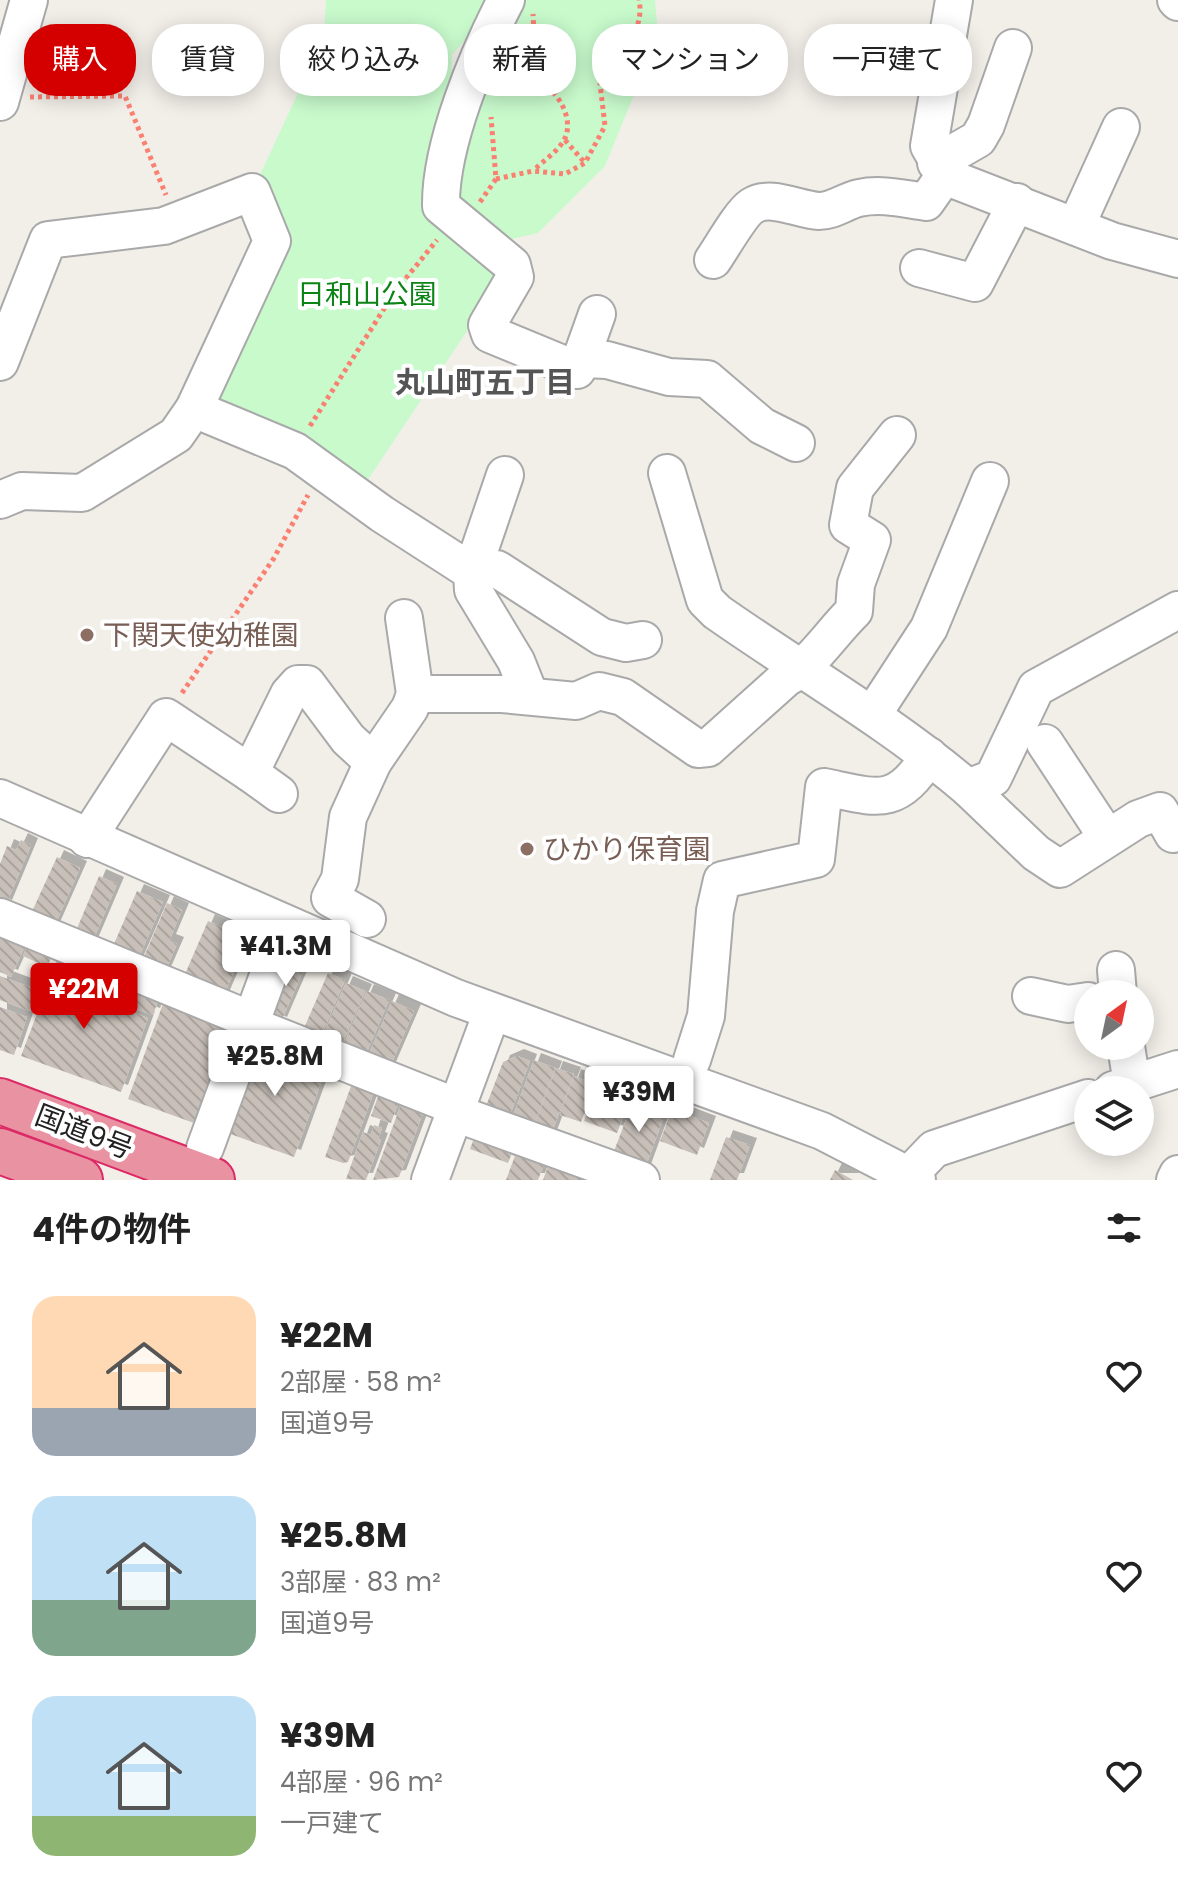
<!DOCTYPE html>
<html lang="ja">
<meta charset="utf-8">
<style>
body{margin:0;font-family:Poppins,"Noto Sans JP",sans-serif;background:#f6f6f6;color:#222;height:100vh;display:flex;flex-direction:column;font-size:30px;white-space:nowrap}
*{box-sizing:border-box;margin:0}
p{font-size:26px;color:#767676}
.icon{flex:none;width:44px;height:44px;fill:none;stroke:currentColor;stroke-width:2;stroke-linecap:round;stroke-linejoin:round}
.map{position:relative;height:1180px;overflow:hidden}
.details{display:flex;flex-direction:column;background:#fff;flex:1}
.details>*{flex:none}
.banner{position:absolute;left:24px;top:24px;width:1130px;height:72px;display:flex;gap:16px}
.needle{width:52px;rotate:33deg}
.controls{position:absolute;left:1074px;top:980px;display:grid;gap:16px}
.controls a{display:grid;place-items:center;width:80px;height:80px;border-radius:50%;background:#fff;box-shadow:0 4px 20px #0003;font-size:40px}
.price{position:absolute;translate:-50% -68px;padding:0 18px;border-radius:8px;background:#fff;color:#222;font-size:26px;line-height:52px;filter:drop-shadow(0 2px 4px #0008)}
.price::after{content:'';position:absolute;left:50%;top:48px;width:24px;height:18px;margin-left:-12px;background:inherit;clip-path:polygon(0 0,100% 0,50% 100%)}
.price.current{background:#d40000;color:#fff}
ul{padding:0;list-style:none}
li{display:flex;align-items:center;gap:24px;height:200px;padding:0 32px}
li span{display:grid;place-items:center;flex:none;width:224px;height:160px;border-radius:24px;color:#555}
li>.icon{margin-inline-start:auto}
span .icon{width:96px;height:96px;fill:#fffc;stroke-width:1}
li b{font-size:34px}
h2{display:flex;justify-content:space-between;align-items:center;height:96px;padding:0 32px;font-size:34px}
.pill{padding:0 28px;border-radius:32px;background:#fff;box-shadow:0 4px 20px #0003;font-size:28px;line-height:72px}
.pill.current{background:#d40000;color:#fff}
.map>svg:first-child{display:block}
.park{fill:#c8facc}
.building{fill:url(#building-back-hatch);filter:url(#shadow)}
.lines{fill:none;stroke-linecap:round;stroke-linejoin:round}
.minor-casing{stroke:#a9a9a9;stroke-width:40}
.highway-casing{stroke:#dc2a67;stroke-width:48}
.path{stroke:#fa8072;stroke-width:5;stroke-dasharray:4 4;stroke-linecap:butt}
.minor{stroke:#fff;stroke-width:36}
.highway{stroke:#e892a2;stroke-width:44}
.education-dot{fill:#8d6e63;stroke:#fff;stroke-width:3}
.labels{text-anchor:middle;dominant-baseline:central;stroke-width:8;stroke-linejoin:round;paint-order:stroke}
.park-label{font-size:28px;fill:#0c8416;stroke:#fff}
.education-label{font-size:28px;fill:#785e54;stroke:#fff;text-anchor:start}
.street-label{font-size:28px;fill:#222;stroke:#fff}
.neighbourhood-label{font-size:30px;font-weight:bold;fill:#555;stroke:#fff}
</style>
<div class="map">
<svg width="1178" height="1180" viewBox="0 0 1178 1180">
<defs>
<pattern id="building-back-hatch" width="6" height="6" patternUnits="userSpaceOnUse" patternTransform="scale(2)"><rect width="6" height="6" fill="#c7bfb8"/><path d="M-1 5l2 2M0 0l6 6M5-1l2 2" fill="none" stroke="#aba49e"/></pattern>
<filter id="shadow"><feDropShadow dx="7" dy="-7" stdDeviation="0" flood-color="#0004"/></filter>
</defs>
<rect width="100%" height="100%" fill="#f2efe9"/>
<!-- park -->
<g class="park">
<polygon points="326,0 499,0 452,55 450,120 420,203 503,277 359,493 205,401 278,243 252,192 324,37"/>
<polygon points="506,0 655,0 658,36 605,166 538,233 487,245 441,190"/>
</g>
<!-- building -->
<g class="building">
<polygon points="21,840 31,845 5,907 0,905 0,864 7,846 16,850"/>
<polygon points="57,857 80,868 53,929 29,918"/>
<polygon points="99,876 117,884 91,945 73,938"/>
<polygon points="137,891 163,902 136,964 110,953"/>
<polygon points="167,903 182,910 169,941 177,944 163,976 140,966"/>
<polygon points="208,921 248,939 222,999 182,981"/>
<polygon points="0,927 28,939 11,977 0,972"/>
<polygon points="31,939 55,949 47,967 23,956"/>
<polygon points="60,951 71,955 61,980 51,976"/>
<polygon points="287,955 306,964 280,1024 269,1019"/>
<polygon points="74,958 101,969 91,997 148,1018 121,1092 21,1056 49,982 63,987"/>
<polygon points="105,971 161,992 153,1015 96,995"/>
<polygon points="328,973 345,980 318,1043 301,1035"/>
<polygon points="0,976 38,990 30,1011 0,1000"/>
<polygon points="346,983 365,991 339,1051 320,1043"/>
<polygon points="367,991 389,1000 363,1061 341,1051"/>
<polygon points="164,1001 230,1025 194,1123 128,1099"/>
<polygon points="392,1001 414,1011 388,1071 366,1061"/>
<polygon points="0,1007 27,1017 14,1055 0,1050"/>
<polygon points="256,1039 327,1066 294,1157 222,1131"/>
<polygon points="517,1056 530,1061 507,1123 483,1114 503,1062"/>
<polygon points="534,1060 555,1068 531,1132 510,1124"/>
<polygon points="556,1068 574,1074 550,1137 533,1130"/>
<polygon points="574,1076 595,1084 581,1122 560,1115"/>
<polygon points="354,1078 376,1086 348,1162 343,1163 325,1157"/>
<polygon points="598,1083 631,1096 617,1133 584,1121"/>
<polygon points="381,1088 401,1095 391,1123 371,1116"/>
<polygon points="404,1096 426,1105 399,1177 373,1180"/>
<polygon points="635,1096 667,1108 644,1171 611,1159"/>
<polygon points="672,1109 709,1123 697,1155 660,1141"/>
<polygon points="374,1125 382,1128 378,1139 381,1140 366,1180 346,1179 363,1132 371,1135"/>
<polygon points="478,1128 516,1143 508,1163 470,1149"/>
<polygon points="726,1137 750,1145 737,1180 710,1180"/>
<polygon points="519,1145 547,1156 538,1180 506,1180"/>
<polygon points="552,1155 617,1180 543,1180"/>
<polygon points="835,1170 853,1180 830,1180"/>
</g>
<g class="lines">
<defs>
<g id="minor">
<path d="M 506,0 C 478,54 440,145 441,206 L 512,265 L 515,277 L 487,325 L 490,334 L 577,370 L 597,314"/>
<polyline points="954,0 929,146 947,177 1112,241 1178,259"/>
<polyline points="1176,0 1178,2"/>
<polyline points="0,102 29,0"/>
<polyline points="936,163 978,139 986,125 1013,48"/>
<polyline points="1076,226 1121,127"/>
<path d="M 713,260 C 722,247 741,213 752,206 C 771,194 798,210 819,211 C 834,211 845,201 859,198 C 882,193 904,199 926,202 L 945,175"/>
<polyline points="919,268 975,283 1017,202"/>
<polyline points="583,359 607,360 669,377 707,379 762,426 796,443"/>
<polyline points="0,362 48,240 164,226 252,192 272,241 194,409 176,435 82,493 22,491 0,500"/>
<polyline points="194,409 295,451 382,514 472,572 497,569 602,637 626,643 643,640"/>
<path d="M 667,473 L 705,600 L 717,612 C 801,671 889,721 968,788 L 993,778 L 1036,688 L 1178,610"/>
<polyline points="505,475 472,572 473,590 516,661 530,696"/>
<path d="M 415,694 L 502,694 L 576,701 L 599,691 L 623,697 L 698,749 L 708,748 L 786,678 C 811,666 832,632 854,611 L 856,584 L 872,540 L 848,525 L 855,488 L 897,435"/>
<polyline points="873,714 929,628 990,481"/>
<polyline points="1045,743 1107,837"/>
<polyline points="968,788 1036,853 1060,869 1138,819 1160,811 1173,834 1178,832"/>
<polyline points="279,794 250,773 289,694 298,684 307,684 348,739 373,762 410,708 415,694 404,618"/>
<polyline points="0,798 456,998 822,1131 917,1180"/>
<polyline points="87,839 166,717 250,773"/>
<polyline points="0,917 251,1020"/>
<polyline points="367,919 330,898 340,879 348,817 373,762"/>
<polyline points="1116,970 1118,994"/>
<polyline points="1031,996 1068,1004 1088,1001"/>
<polyline points="250,1025 457,1107"/>
<polyline points="1126,1046 1132,1084"/>
<path d="M 692,1060 L 706,1016 L 715,911 L 722,880 L 816,859 L 824,787 C 878,798 896,808 929,756"/>
<polyline points="1113,1090 1178,1069"/>
<polyline points="455,1113 641,1180"/>
<polyline points="205,1148 280,943"/>
<polyline points="909,1175 934,1149 1088,1098"/>
<polyline points="430,1180 492,1012"/>
<polyline points="1175,1180 1178,1174"/>
</g>
<g id="highway">
<polyline points="0,1101 212,1180"/>
<polyline points="0,1151 80,1180"/>
</g>
</defs>
<!-- minor casing -->
<use href="#minor" class="minor-casing"/>
<!-- highway casing -->
<use href="#highway" class="highway-casing"/>
<!-- path -->
<g class="path">
<path d="M 518,76 C 545,72 577,112 565,138 C 559,151 544,160 534,170"/>
<polyline points="499,93 524,65 534,33 533,14"/>
<polyline points="30,97 125,96 166,195"/>
<polyline points="565,140 585,163"/>
<path d="M 496,179 L 533,171 L 565,174 L 585,163 L 605,126 L 600,84 C 614,58 646,34 639,0"/>
<polyline points="480,202 496,179 491,117"/>
<polyline points="310,426 394,293 437,240"/>
<polyline points="182,693 274,558 308,495"/>
</g>
<!-- minor -->
<use href="#minor" class="minor"/>
<!-- highway -->
<use href="#highway" class="highway"/>
</g>
<!-- markers -->
<g class="education-dot">
<circle cx="87" cy="635" r="8"/>
<circle cx="527" cy="849" r="8"/>
</g>
<g class="labels">
<!-- park labels -->
<g class="park-label">
<text x="367" y="294">日和山公園</text>
</g>
<!-- education labels -->
<g class="education-label">
<text x="103" y="635">下関天使幼稚園</text>
<text x="543" y="849">ひかり保育園</text>
</g>
<!-- street labels -->
<g class="street-label">
<text transform="translate(84 1132) rotate(21)">国道9号</text>
</g>
<!-- neighbourhood labels -->
<g class="neighbourhood-label">
<text x="485" y="382">丸山町五丁目</text>
</g>
</g>
</svg>
<div class="controls">
<a><svg class="needle" viewBox="-14 -14 28 28"><path d="M0-13l5 13h-10z" fill="#e53935"/><path d="M0 13l5-13h-10z" fill="#767676"/></svg></a>
<a><svg class="icon" aria-label="layers" viewBox="0 0 24 24"><path d="M12 4l9 5-9 5-9-5zM3 14l9 5 9-5"/></svg></a>
</div>
<b class="price" style="left:286px;top:988px">¥41.3M</b>
<b class="price current" style="left:84px;top:1031px">¥22M</b>
<b class="price" style="left:275px;top:1098px">¥25.8M</b>
<b class="price" style="left:639px;top:1134px">¥39M</b>
<div class="banner">
<a class="pill current">購入</a>
<a class="pill">賃貸</a>
<a class="pill">絞り込み</a>
<a class="pill">新着</a>
<a class="pill">マンション</a>
<a class="pill">一戸建て</a>
</div>
</div>
<section class="details">
<h2>4件の物件<svg class="icon" aria-label="filters" viewBox="0 0 24 24"><path d="M4 7h16M4 17h16"/><circle cx="9" cy="7" r="2"/><circle cx="15" cy="17" r="2"/></svg></h2>
<ul>
<li><span style="background:linear-gradient(#ffd9b3 70%,#9aa5b1 0)"><svg class="icon" aria-label="home" viewBox="0 0 24 24"><path d="M3 11l9-7 9 7M6 9v11h12V9"/></svg></span><div><b>¥22M</b><p>2部屋 · 58 m²</p><p>国道9号</p></div><svg class="icon" aria-label="heart" viewBox="0 0 24 24"><path d="M12 20l-8-8c-3-5 5-10 8-4 3-6 11-1 8 4z"/></svg></li>
<li><span style="background:linear-gradient(#bfe0f5 65%,#7fa58c 0)"><svg class="icon" aria-label="home" viewBox="0 0 24 24"><path d="M3 11l9-7 9 7M6 9v11h12V9"/></svg></span><div><b>¥25.8M</b><p>3部屋 · 83 m²</p><p>国道9号</p></div><svg class="icon" aria-label="heart" viewBox="0 0 24 24"><path d="M12 20l-8-8c-3-5 5-10 8-4 3-6 11-1 8 4z"/></svg></li>
<li><span style="background:linear-gradient(#bfe0f5 75%,#8fb573 0)"><svg class="icon" aria-label="home" viewBox="0 0 24 24"><path d="M3 11l9-7 9 7M6 9v11h12V9"/></svg></span><div><b>¥39M</b><p>4部屋 · 96 m²</p><p>一戸建て</p></div><svg class="icon" aria-label="heart" viewBox="0 0 24 24"><path d="M12 20l-8-8c-3-5 5-10 8-4 3-6 11-1 8 4z"/></svg></li>
</ul>
</section>
